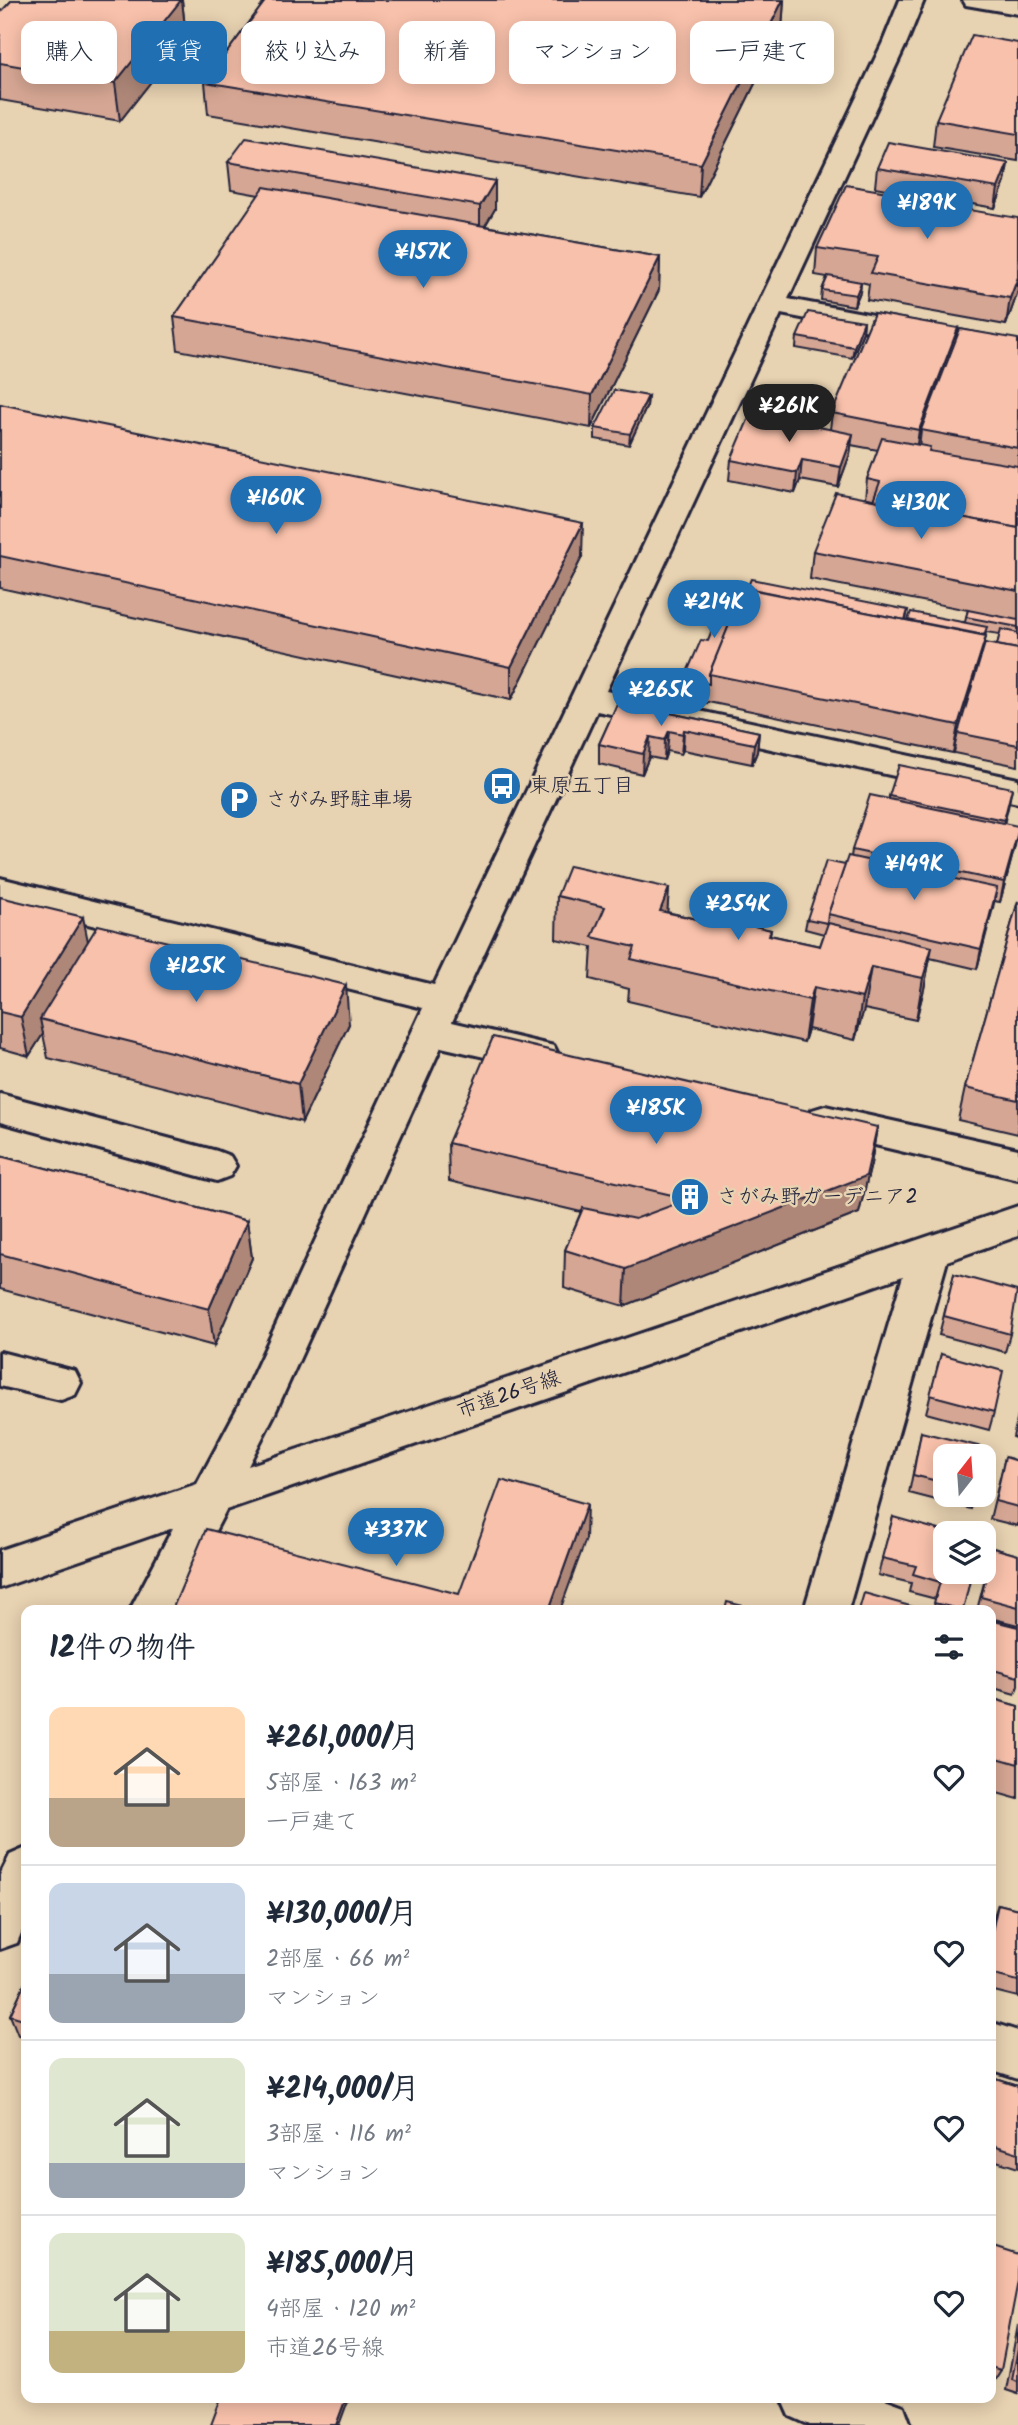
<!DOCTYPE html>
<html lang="ja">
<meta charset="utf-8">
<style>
body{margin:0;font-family:Kalam,"Klee One",sans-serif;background:#f6f6f7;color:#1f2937;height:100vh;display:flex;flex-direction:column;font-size:26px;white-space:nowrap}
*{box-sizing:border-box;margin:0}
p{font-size:23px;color:#747a83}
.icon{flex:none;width:38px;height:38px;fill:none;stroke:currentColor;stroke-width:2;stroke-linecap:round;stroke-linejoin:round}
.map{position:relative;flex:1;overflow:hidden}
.drawer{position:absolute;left:21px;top:1605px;width:975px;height:798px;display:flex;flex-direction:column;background:#fff;border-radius:14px;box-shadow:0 4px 18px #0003}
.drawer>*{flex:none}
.hud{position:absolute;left:21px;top:21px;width:976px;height:63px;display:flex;gap:14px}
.needle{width:46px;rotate:17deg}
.controls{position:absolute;left:933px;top:1444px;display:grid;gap:14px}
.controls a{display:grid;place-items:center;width:63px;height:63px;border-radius:14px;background:#fff;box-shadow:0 4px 18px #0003;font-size:35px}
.price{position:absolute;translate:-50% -60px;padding:0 16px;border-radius:24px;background:#1f6fb2;color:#fff;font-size:23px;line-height:46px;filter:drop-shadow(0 2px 4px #0008)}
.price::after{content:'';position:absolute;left:50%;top:42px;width:21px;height:16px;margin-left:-10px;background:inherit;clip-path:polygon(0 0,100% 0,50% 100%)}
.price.active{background:#222;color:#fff}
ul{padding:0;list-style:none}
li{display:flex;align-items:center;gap:21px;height:175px;padding:0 28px}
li+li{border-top:2px solid #e0e1e3}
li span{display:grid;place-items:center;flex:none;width:196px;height:140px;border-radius:14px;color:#555}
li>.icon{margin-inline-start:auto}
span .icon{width:84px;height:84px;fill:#fffc;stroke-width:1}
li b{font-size:30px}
h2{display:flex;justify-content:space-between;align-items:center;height:84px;padding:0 28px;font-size:30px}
.pill{padding:0 24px;border-radius:14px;background:#fff;box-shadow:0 4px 18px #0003;font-size:24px;line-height:63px}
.pill.active{background:#1f6fb2;color:#fff}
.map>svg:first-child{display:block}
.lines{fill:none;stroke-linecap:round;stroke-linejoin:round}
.minor-casing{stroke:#22223b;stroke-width:6}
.highway-casing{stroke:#22223b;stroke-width:6}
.minor{fill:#e7d2b1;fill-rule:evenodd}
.highway{fill:#e7d2b1;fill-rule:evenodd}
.wall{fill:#d5a693;stroke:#22223b;stroke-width:2;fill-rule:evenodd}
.shaded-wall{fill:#ae8778;stroke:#22223b;stroke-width:2}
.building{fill:#f8c1ab;stroke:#22223b;stroke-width:2}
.labels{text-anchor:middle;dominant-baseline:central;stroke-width:5;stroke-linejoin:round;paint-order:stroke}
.poi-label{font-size:21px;fill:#22223b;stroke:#e7d2b1;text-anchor:start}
.street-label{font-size:21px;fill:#22223b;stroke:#e7d2b1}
</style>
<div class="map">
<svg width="1018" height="2425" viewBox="0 0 1018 2425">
<rect width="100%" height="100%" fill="#e7d2b1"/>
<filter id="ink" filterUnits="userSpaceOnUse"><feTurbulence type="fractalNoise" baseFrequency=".0143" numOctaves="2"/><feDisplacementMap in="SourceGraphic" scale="14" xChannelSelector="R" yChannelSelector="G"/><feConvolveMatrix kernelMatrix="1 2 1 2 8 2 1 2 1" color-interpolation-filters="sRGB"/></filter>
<g filter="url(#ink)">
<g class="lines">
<defs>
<g id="minor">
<polygon points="900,0 924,0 907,42 788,299 1018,342 1018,360 781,314 606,691 1018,779 1018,803 597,711 452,1022 554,1046 559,1056 554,1066 541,1070 441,1047 275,1413 248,1466 1018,1206 1018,1236 947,1261 848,1610 804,1610 903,1276 226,1510 174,1610 130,1610 173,1528 0,1588 0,1550 197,1484 238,1407 423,1008 0,902 0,878 434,985 883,42"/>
<polygon points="0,1094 217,1151 230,1156 236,1166 230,1176 217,1181 0,1122"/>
<polygon points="825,1106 1018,1149 1018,1179 812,1130 806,1120 812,1110"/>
<polygon points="0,1352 75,1371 81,1383 75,1395 61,1400 0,1386"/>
<polygon points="26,1848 26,1921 17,1943 0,1949 0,1875 10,1855"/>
<polygon points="990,2022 1018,2031 1018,2079 990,2070"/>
<polygon points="782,2398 882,2398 904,2406 911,2425 810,2425 790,2416"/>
</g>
<polygon id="highway" points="963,0 1018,0 1018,14 966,5"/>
</defs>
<!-- minor casing -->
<use href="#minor" class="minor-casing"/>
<!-- highway casing -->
<use href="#highway" class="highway-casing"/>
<!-- minor -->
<use href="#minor" class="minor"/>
<!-- highway -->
<use href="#highway" class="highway"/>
</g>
<!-- wall -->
<g class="wall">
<polygon points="12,0 182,0 186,37 120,121 0,100 0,13"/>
<polygon points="266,0 784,0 782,29 699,197 208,114 205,82"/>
<polygon points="1018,43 1018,161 933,147 936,120"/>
<polygon points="228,162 495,181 495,209 485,226 660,257 659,290 591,428 178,350 174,317 259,195 231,190"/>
<polygon points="1008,163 1005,182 995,208 875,187 877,168"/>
<polygon points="899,194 899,198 1018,291 1006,325 867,300 869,284 861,282 860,292 854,306 821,300 822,290 827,277 815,275 817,248"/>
<polygon points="864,321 863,332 852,358 796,348 797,337"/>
<path d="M 958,328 L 956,338 L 1018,339 L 1018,766 L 954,753 L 955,748 L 953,753 L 708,702 L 707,704 L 683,699 L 684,679 L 708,641 L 744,590 L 908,610 L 906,620 L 965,622 L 968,610 L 810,579 L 813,551 L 865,499 L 867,479 L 878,450 L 851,445 L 850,454 L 838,487 L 800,480 L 795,493 L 729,480 L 731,460 L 830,429 L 832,413 ZM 986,632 L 1000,634 L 997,645 L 984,648 Z"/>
<polygon points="648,396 647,406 629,445 595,439 595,428"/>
<polygon points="0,404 582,557 511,700 0,588"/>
<polygon points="618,702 759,732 757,752 752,764 683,750 681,754 667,751 664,760 649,757 642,774 599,764 599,744"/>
<polygon points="1012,788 1004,823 1015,846 1000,902 994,901 977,969 930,958 924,989 916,1020 864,1009 855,1040 808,1029 804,1042 628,1001 629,989 590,979 592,947 556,939 557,896 669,888 667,912 715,923 733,922 755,911 753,926 771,930 770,935 820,946 824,934 805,929 807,919 851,857 852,850 889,799 889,796"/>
<polygon points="0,897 88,942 349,1024 302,1122 48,1058 43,1034 29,1056 0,1048"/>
<polygon points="1018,901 1018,1134 958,1120 965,1088"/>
<polygon points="877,1127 871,1164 859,1213 624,1306 564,1288 565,1250 581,1212 449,1181 448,1143"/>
<polygon points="0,1156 247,1221 252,1258 214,1346 0,1289"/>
<polygon points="954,1274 1010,1334 1005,1352 939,1335"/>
<polygon points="941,1354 994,1412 989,1430 926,1413"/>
<polygon points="1018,1416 1018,1439 1013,1437"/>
<polygon points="921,1432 945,1456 945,1494 975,1494 971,1509 909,1493"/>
<polygon points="1005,1457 1018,1461 1018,1526 990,1519"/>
<polygon points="893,1517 963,1610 933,1610 936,1599 909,1592 911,1583 878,1575"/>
<polygon points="993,1548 1018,1555 1018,1625 990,1618 990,1610 977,1610"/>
<polygon points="990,1620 1018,1627 1018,1686 1015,1694 990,1687"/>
<polygon points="990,1698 1018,1706 1018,1799 990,1791"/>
<polygon points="998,1904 1018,1909 1018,1997 990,1990 990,1930 993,1919"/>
<polygon points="26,1981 26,2037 18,2035 10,2015"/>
<polygon points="990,2077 1018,2086 1018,2168 990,2159"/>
<polygon points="990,2246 1001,2370 994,2381 990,2380"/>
<polygon points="1018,2325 1018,2394 1006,2390"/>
</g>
<!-- shaded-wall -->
<g class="shaded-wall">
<polygon points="181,0 182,0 186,37 120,121 115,83"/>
<polygon points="783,0 784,0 782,29 699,197 701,164"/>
<polygon points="1008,163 1005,182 995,208 998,188"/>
<polygon points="495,181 495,209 480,234 480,206"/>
<polygon points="660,257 659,290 591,428 592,395"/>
<polygon points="1018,277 1018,291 1006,325 1010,298"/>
<polygon points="861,282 860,292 854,306 856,295"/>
<polygon points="864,321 863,332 852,358 854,347"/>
<polygon points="958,328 954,356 921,430 919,447 915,458 919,430"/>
<polygon points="648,396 647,406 629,445 630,434"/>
<polygon points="853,434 850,454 838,487 841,467"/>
<polygon points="802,460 800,480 795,493 797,473"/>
<polygon points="583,523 582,557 511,700 511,667"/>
<polygon points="986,636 981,664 958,733 953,753 958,725"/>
<polygon points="684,730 683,750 681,754 683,734"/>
<polygon points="669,731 667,751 664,760 665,740"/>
<polygon points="759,732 757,752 752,764 754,744"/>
<polygon points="650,737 649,757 642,774 643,754"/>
<polygon points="1012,788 1008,808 1000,840 1004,820"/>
<polygon points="1018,832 1015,846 1000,902 1004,882"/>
<polygon points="669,888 666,931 660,911"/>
<polygon points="997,888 993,908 977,969 981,949"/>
<polygon points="755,911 750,953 750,925"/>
<polygon points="83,917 91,956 40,1019 43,1034 29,1056 21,1017"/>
<polygon points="932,947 924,989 916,1020 923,978"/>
<polygon points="871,967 864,1009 855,1040 862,998"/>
<polygon points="346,985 349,1024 302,1122 298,1084"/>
<polygon points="814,987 808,1029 804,1042 810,1000"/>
<polygon points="877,1127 871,1164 859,1213 624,1306 626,1269"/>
<polygon points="247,1221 252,1258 214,1346 209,1309"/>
<polygon points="587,1504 586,1539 560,1610 549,1610"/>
<polygon points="346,2398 349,2398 339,2425 336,2425"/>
</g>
<!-- building -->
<g class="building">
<polygon points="12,0 181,0 115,83 0,63 0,13"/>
<polygon points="266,0 783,0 701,164 205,82"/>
<polygon points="972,35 1018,43 1018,134 936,120"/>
<polygon points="246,138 495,181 480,206 228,162"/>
<polygon points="888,142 1008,163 998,188 877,168"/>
<polygon points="846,185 899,194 897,198 1018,218 1018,277 1010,298 871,273 878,257 817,248"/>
<polygon points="264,187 660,257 592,395 174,317"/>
<polygon points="828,276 861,282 856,295 822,290"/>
<polygon points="808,312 864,321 854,347 797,337"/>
<polygon points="874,313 958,328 919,430 832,413"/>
<polygon points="960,329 1018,339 1018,448 921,430"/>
<polygon points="614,390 648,396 630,434 595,428"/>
<polygon points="0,404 583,523 511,667 0,556"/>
<polygon points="751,413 853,434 841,467 802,460 797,473 731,460"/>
<polygon points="882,438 930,447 929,451 1018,466 1018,528 873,501 880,482 867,479"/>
<polygon points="836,493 1018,528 1018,591 813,551"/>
<polygon points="751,579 908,610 905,620 747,588"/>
<polygon points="730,587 744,590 709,674 709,684 684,679 701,640 708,641"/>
<polygon points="744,588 986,636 958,725 709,674"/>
<polygon points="968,610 1018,620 1018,627 966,617"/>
<polygon points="911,612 987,627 984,635 908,620"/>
<polygon points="1001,629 1018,633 1018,649 997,645"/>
<polygon points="985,643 1018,649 1018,745 958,733"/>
<polygon points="618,702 759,732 754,744 684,730 683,734 669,731 665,740 650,737 643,754 599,744"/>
<polygon points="899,765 1012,788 1004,820 889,796"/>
<polygon points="870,795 1018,826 1018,832 1004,882 852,850"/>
<polygon points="848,856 997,888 981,949 828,914"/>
<polygon points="826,861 845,865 828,914 827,923 807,919"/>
<polygon points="569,866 669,888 660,911 715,923 716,917 733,922 738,907 755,911 750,925 771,930 769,935 820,946 828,923 932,947 923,978 871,967 862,998 814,987 810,1000 631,959 635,947 592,937 605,907 557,896"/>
<polygon points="0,897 83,917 21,1017 0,1012"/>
<polygon points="1018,901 1018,1100 965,1088"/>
<polygon points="98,925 346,985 298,1084 40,1019"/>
<polygon points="493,1037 877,1127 866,1176 626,1269 565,1250 583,1208 635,1219 689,1199 448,1143"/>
<polygon points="0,1156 247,1221 209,1309 0,1254"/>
<polygon points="954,1274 1017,1291 1010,1334 944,1316"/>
<polygon points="941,1354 1003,1371 994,1412 930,1395"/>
<polygon points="921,1432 986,1448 984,1459 984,1456 945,1456 945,1483 913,1475"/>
<polygon points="1005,1457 1018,1461 1018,1507 995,1501"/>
<polygon points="501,1480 587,1504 549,1610 172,1610 206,1529 459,1594"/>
<polygon points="893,1517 950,1533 945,1533 945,1572 972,1572 963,1610 934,1603 940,1582 913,1574 916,1566 882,1558"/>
<polygon points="993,1548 1018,1555 1018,1607 981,1597"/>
<polygon points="864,1593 924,1610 859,1610"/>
<polygon points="727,1602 759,1610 725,1610"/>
<polygon points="990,1620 1018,1627 1018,1677 990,1669"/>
<polygon points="990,1698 1018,1706 1018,1764 990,1756"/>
<polygon points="998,1904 1018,1909 1018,1981 990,1974 990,1941"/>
<polygon points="26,1981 26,2020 10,2015"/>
<polygon points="990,2077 1018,2086 1018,2153 990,2144"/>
<polygon points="990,2246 1018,2255 1018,2281 1001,2370 990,2367"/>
<polygon points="1018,2349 1018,2381 1012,2379"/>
<polygon points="221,2398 346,2398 336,2425 211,2425"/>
</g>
</g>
<!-- icons -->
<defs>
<symbol id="bus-disc" viewBox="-11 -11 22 22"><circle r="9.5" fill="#1f6fb2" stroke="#e7d2b1"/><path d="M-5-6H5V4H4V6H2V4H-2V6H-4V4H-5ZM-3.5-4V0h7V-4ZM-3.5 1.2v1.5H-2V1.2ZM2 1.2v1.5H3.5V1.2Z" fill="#fff"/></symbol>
<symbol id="parking-disc" viewBox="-11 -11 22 22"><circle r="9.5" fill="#1f6fb2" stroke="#e7d2b1"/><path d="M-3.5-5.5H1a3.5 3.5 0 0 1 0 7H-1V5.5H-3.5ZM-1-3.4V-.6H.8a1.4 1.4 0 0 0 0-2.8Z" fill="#fff"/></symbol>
<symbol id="building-disc" viewBox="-11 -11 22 22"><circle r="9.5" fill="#1f6fb2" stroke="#e7d2b1"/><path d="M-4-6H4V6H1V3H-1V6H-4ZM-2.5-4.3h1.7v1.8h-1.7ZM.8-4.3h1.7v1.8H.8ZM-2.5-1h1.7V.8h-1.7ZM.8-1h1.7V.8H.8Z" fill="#fff"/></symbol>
</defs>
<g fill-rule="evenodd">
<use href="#bus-disc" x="480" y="764" width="44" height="44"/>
<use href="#parking-disc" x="217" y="778" width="44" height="44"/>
<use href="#building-disc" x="668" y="1175" width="44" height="44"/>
</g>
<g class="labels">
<!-- poi labels -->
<g class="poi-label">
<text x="529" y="786">東原五丁目</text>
<text x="266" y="800">さがみ野駐車場</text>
<text x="717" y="1197">さがみ野ガーデニア2</text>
</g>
<!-- street labels -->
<g class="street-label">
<text transform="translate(509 1395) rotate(-19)">市道26号線</text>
</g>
</g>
</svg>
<div class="controls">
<a><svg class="needle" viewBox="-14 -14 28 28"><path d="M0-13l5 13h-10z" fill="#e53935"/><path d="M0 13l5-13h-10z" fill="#747a83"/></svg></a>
<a><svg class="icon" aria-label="layers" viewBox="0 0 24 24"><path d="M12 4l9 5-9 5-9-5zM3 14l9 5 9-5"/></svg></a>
</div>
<b class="price" style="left:927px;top:241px">¥189K</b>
<b class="price" style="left:423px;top:290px">¥157K</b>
<b class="price active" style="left:789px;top:444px">¥261K</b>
<b class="price" style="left:276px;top:536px">¥160K</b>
<b class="price" style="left:921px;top:541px">¥130K</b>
<b class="price" style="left:714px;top:640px">¥214K</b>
<b class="price" style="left:661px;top:728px">¥265K</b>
<b class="price" style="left:914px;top:902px">¥149K</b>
<b class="price" style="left:738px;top:942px">¥254K</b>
<b class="price" style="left:196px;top:1004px">¥125K</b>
<b class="price" style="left:656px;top:1146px">¥185K</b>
<b class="price" style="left:396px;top:1568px">¥337K</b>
<div class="hud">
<a class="pill">購入</a>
<a class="pill active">賃貸</a>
<a class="pill">絞り込み</a>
<a class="pill">新着</a>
<a class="pill">マンション</a>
<a class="pill">一戸建て</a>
</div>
<section class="drawer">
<h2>12件の物件<svg class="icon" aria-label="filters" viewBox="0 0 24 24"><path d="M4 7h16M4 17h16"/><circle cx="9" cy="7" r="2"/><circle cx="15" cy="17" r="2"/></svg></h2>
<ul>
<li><span style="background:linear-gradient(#ffd9b3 65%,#b9a48a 0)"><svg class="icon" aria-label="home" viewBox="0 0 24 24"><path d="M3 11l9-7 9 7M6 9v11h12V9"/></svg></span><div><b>¥261,000/月</b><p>5部屋 · 163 m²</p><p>一戸建て</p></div><svg class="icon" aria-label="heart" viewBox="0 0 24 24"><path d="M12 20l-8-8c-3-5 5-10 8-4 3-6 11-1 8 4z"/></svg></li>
<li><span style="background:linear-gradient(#c9d6e8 65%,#9aa5b1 0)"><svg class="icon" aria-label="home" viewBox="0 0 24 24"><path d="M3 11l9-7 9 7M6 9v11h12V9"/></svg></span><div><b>¥130,000/月</b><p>2部屋 · 66 m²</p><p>マンション</p></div><svg class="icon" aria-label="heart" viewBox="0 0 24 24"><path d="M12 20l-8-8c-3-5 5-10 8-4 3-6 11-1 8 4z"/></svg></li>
<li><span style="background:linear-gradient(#dfe7d0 75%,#9aa5b1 0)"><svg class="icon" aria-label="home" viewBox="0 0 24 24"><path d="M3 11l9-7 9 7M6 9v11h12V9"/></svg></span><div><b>¥214,000/月</b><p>3部屋 · 116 m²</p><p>マンション</p></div><svg class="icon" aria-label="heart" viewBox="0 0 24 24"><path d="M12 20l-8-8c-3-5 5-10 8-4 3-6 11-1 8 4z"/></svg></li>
<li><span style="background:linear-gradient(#dfe7d0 70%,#c2b280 0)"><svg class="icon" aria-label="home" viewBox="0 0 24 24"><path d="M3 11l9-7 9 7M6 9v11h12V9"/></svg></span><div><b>¥185,000/月</b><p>4部屋 · 120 m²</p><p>市道26号線</p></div><svg class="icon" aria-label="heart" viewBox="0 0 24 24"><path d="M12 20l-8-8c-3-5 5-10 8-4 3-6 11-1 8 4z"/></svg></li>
</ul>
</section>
</div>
